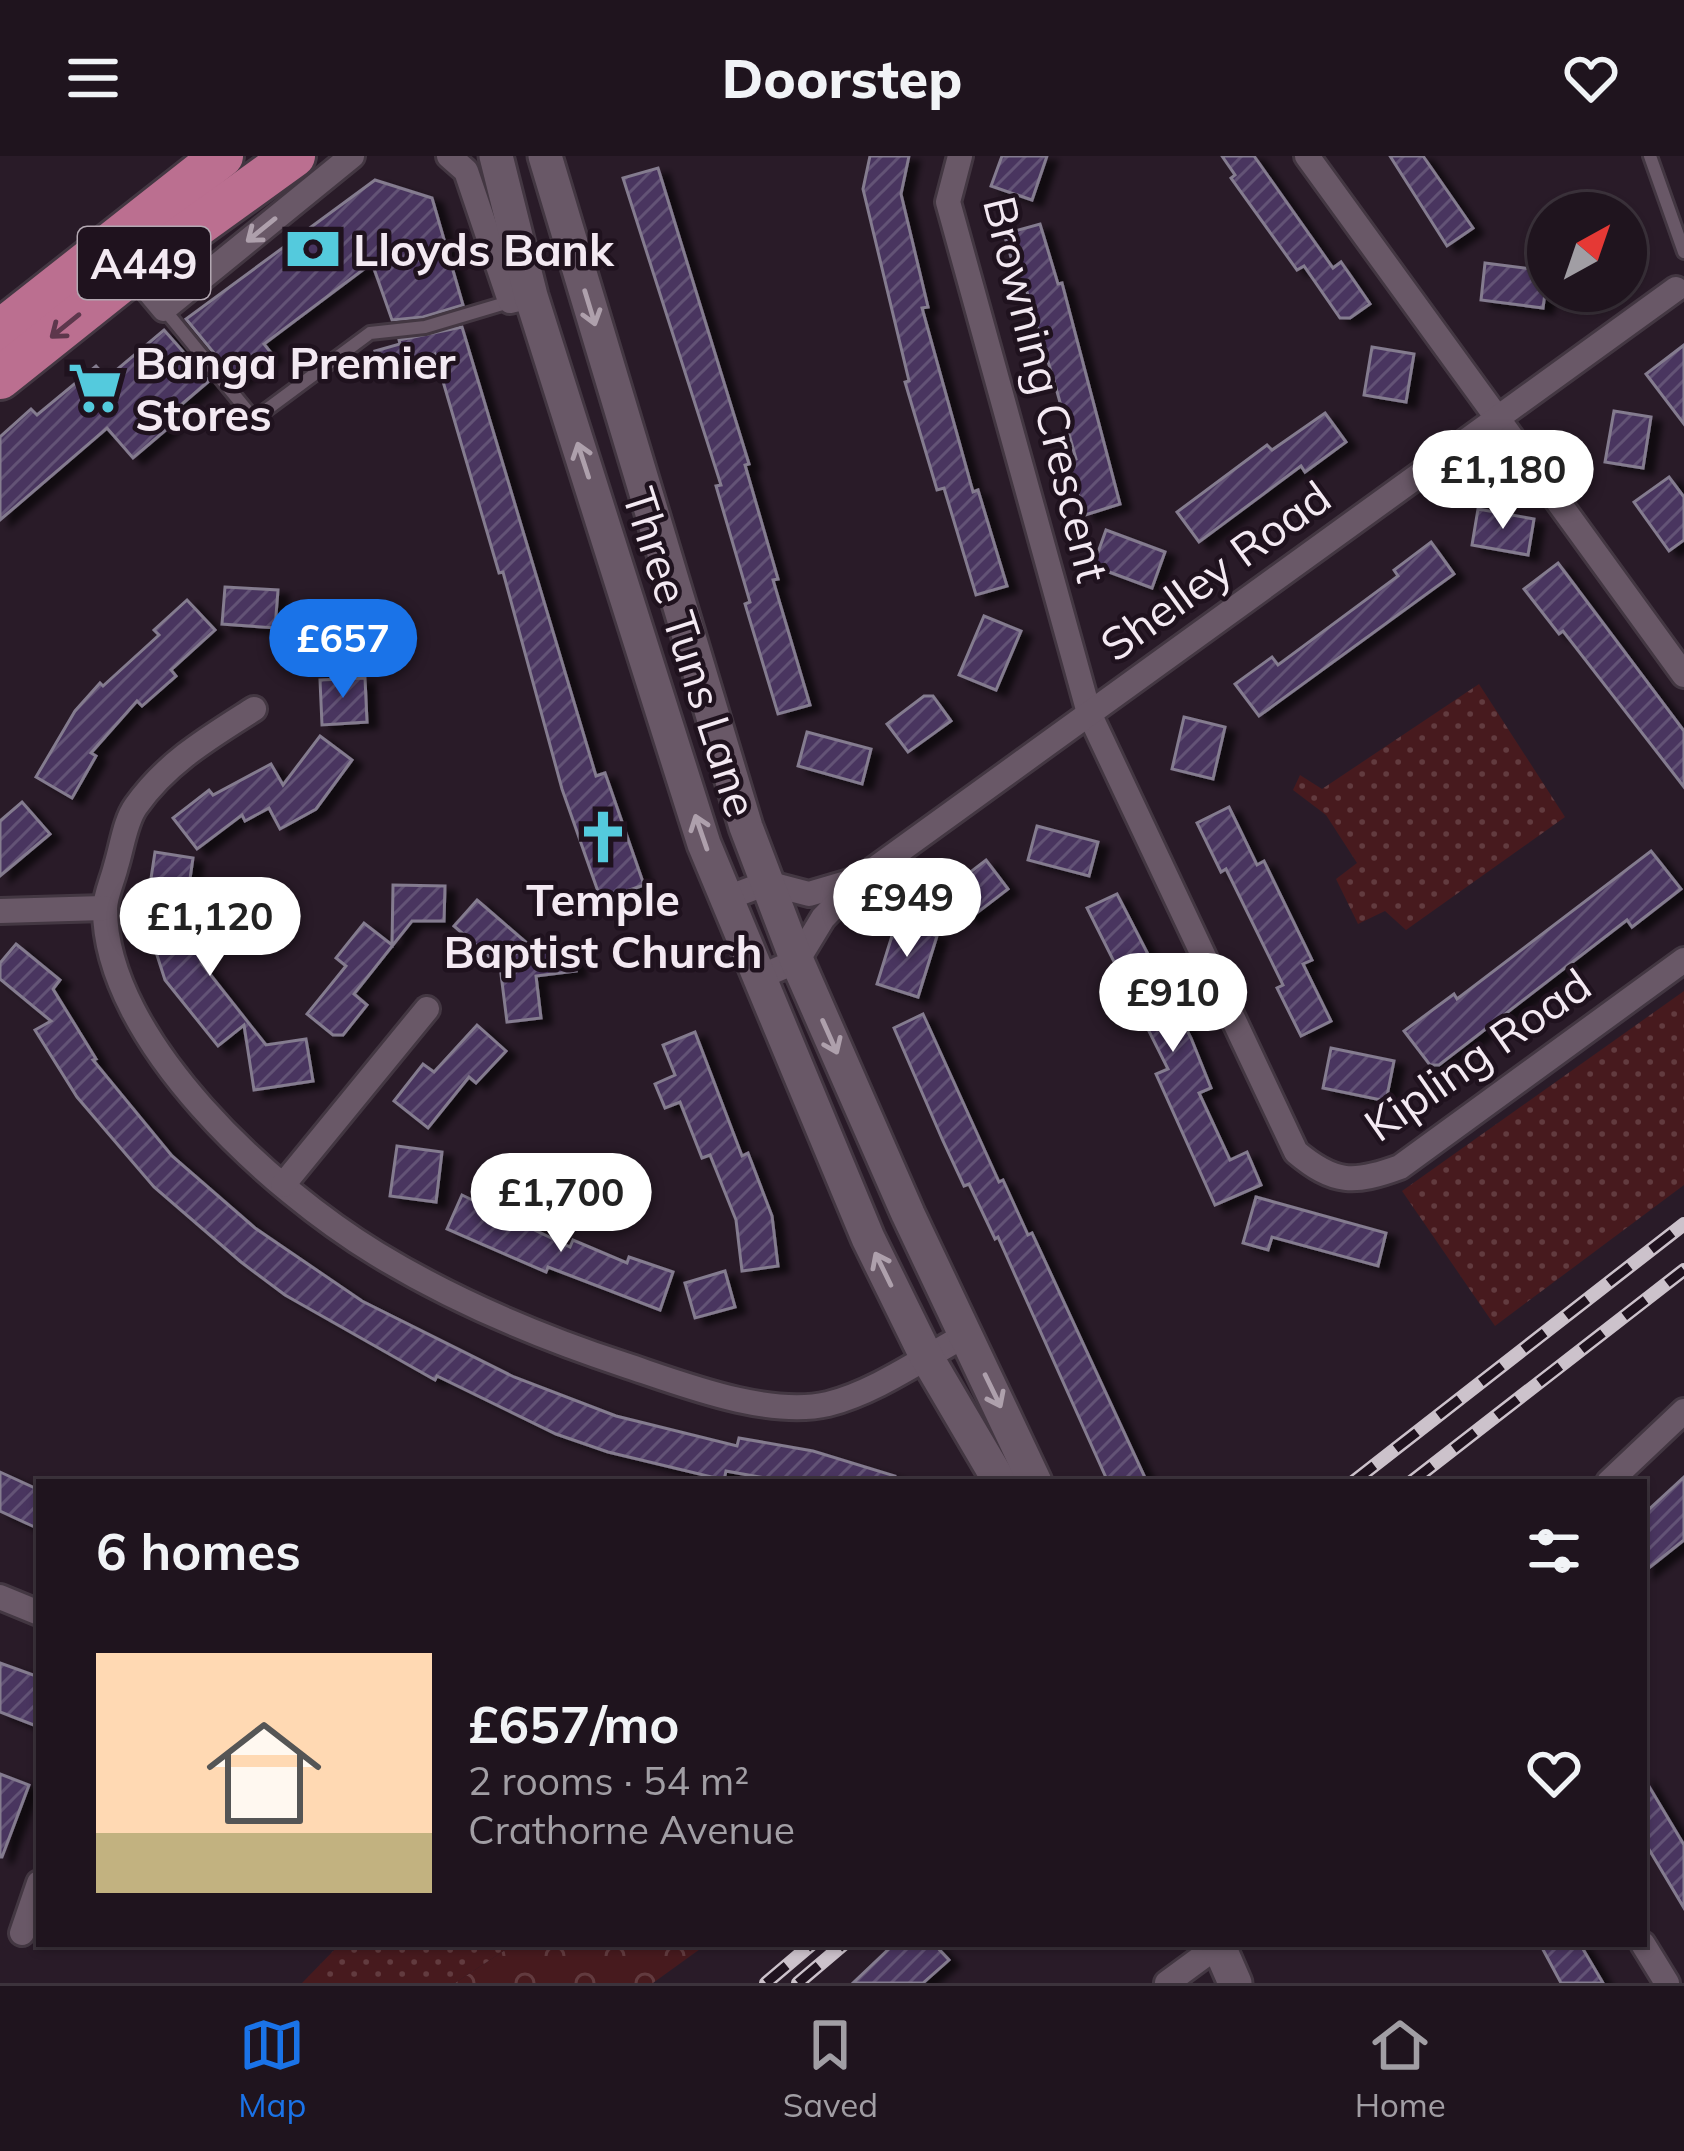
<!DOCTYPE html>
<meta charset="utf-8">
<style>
body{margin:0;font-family:Mulish,sans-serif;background:#2c212b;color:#f1f3f6;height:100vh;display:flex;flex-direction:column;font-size:45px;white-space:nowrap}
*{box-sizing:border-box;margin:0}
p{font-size:39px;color:#a19ea4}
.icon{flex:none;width:66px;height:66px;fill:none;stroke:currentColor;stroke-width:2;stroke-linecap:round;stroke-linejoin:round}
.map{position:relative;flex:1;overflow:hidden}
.details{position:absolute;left:36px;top:1323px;width:1611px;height:468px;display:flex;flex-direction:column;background:#1f141e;border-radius:0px;box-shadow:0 3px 9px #0004,0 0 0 3px #3c333c}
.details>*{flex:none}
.needle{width:78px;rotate:40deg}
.buttons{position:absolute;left:1527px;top:36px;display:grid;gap:24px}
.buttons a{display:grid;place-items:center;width:120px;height:120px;border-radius:50%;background:#1f141e;box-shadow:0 3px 9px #0004,0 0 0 3px #3c333c;font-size:60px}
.price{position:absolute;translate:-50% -102px;padding:0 27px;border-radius:42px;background:#fff;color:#222;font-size:39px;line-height:78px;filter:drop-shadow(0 3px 6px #0008)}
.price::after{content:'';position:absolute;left:50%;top:72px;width:36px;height:27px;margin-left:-18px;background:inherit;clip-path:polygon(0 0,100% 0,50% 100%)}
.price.selected{background:#1a73e8;color:#fff}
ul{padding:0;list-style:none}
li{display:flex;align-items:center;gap:36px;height:300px;padding:0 60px}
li+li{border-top:3px solid #3c333c}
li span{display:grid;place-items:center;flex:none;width:336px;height:240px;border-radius:0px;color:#555}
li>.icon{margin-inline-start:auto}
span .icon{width:144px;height:144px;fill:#fffc;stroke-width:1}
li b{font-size:51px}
h2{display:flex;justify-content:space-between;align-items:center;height:144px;padding:0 60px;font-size:51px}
header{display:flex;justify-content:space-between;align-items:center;height:156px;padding:0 60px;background:#1f141e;font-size:54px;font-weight:800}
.tab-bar{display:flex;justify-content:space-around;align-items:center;height:168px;border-top:3px solid #3c333c;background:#1f141e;font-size:33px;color:#a19ea4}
.tab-bar a{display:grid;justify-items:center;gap:6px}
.tab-bar .selected{color:#1a73e8}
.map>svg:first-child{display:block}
.forest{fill:url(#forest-crowns)}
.park{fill:url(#park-dots)}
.building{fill:url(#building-hatch);stroke:#847b8f;stroke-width:3;filter:url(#shadow)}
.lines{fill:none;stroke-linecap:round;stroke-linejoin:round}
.lane-casing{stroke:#433742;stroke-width:18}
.street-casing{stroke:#433742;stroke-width:30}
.secondary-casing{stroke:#433742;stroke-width:39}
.highway-casing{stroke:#433742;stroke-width:48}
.lane{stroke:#695867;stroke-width:12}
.street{stroke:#695867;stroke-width:24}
.secondary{stroke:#695867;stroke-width:33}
.highway{stroke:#bb6f90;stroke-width:42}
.rail-casing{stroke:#ccc2cb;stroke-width:14}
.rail{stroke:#1f121e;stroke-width:9;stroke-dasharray:27;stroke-linecap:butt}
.oneway{stroke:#aea0ac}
.oneway2{stroke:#5d374c}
.labels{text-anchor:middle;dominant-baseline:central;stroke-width:9;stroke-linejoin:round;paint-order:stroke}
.shield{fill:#1f121e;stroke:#b3a8b2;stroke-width:3}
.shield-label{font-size:42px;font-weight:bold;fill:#f3e9f2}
.poi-label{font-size:45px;font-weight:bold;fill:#f3e9f2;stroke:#1f121e;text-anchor:start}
.street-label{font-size:45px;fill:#f3e9f2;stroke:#1f121e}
</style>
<header><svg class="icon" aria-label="menu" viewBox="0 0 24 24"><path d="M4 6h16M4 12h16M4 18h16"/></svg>Doorstep<svg class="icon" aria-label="heart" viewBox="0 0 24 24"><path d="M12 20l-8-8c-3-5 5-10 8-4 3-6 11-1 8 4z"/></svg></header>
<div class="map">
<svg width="1684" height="1827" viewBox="0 0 1684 1827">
<defs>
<pattern id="forest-crowns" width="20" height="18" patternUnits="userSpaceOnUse" patternTransform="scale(3)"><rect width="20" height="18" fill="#471a1e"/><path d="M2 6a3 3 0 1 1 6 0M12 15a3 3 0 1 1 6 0" fill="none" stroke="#623b3f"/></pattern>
<pattern id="park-dots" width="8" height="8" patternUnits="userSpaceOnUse" patternTransform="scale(3)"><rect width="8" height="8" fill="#471a1e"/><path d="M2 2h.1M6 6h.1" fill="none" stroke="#623b3f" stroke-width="1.8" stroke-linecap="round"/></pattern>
<pattern id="building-hatch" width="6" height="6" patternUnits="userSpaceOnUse" patternTransform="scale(3)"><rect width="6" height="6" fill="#49365e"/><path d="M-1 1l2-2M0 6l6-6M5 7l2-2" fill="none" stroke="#645376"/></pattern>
<filter id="shadow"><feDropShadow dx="10" dy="5.5" stdDeviation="3" flood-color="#0009"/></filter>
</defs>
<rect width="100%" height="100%" fill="#291b28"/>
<!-- forest -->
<polygon class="forest" points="514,1788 707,1788 653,1827 455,1827"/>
<!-- park -->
<g class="park">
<polygon points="1479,528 1565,661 1406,774 1385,755 1358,768 1336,723 1357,707 1326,659 1293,634 1300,619 1322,633"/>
<polygon points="1684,835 1684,1029 1495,1170 1402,1035"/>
<polygon points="340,1788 514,1788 455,1827 302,1827"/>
</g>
<!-- building -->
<g class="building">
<polygon points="870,0 909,0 901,38 928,151 922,152 973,336 978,334 1007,430 976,439 944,332 937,334 905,226 909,225 863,33"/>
<polygon points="1002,0 1047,0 1032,44 991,30"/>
<polygon points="1222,0 1254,0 1333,112 1341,106 1370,148 1350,162 1340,162 1304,110 1297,114 1231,22 1235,19"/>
<polygon points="1390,0 1423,0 1473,72 1447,90"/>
<polygon points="658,12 749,308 745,309 778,423 773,424 810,549 778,558 745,448 750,446 716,330 721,329 623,22"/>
<polygon points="375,24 432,42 463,149 423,161 392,164 372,107 264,188 272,198 237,225 186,163"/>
<polygon points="1040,68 1058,128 1062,127 1120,348 1085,359 1068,305 1076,303 1056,232 1024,126 1019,128 1004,78"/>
<polygon points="1485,107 1548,115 1543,152 1481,144"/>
<polygon points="462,171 596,620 605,617 644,729 601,744 562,633 503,416 499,417 435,198 406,220 385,220 375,195 400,188 399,184"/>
<polygon points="164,174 209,225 175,254 181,261 133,302 107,272 0,364 0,281 31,253 37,259 96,210 107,222"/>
<polygon points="1684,189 1684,268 1646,218"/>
<polygon points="1372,191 1414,198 1406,246 1364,239"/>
<polygon points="1614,255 1651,261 1643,312 1605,306"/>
<polygon points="1325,257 1346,286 1305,316 1301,310 1199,386 1177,356 1267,289 1272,294"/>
<polygon points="1669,321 1684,341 1684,384 1669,395 1634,346"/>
<polygon points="1478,353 1534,363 1528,399 1472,389"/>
<polygon points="1106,374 1165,396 1152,432 1093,410"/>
<polygon points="1431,386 1454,418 1259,560 1235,528 1272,501 1278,509 1398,420 1394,414"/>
<polygon points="1558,407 1684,575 1684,631 1563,475 1559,478 1524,433"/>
<polygon points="225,431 278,434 275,472 222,468"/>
<polygon points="187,444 215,474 171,514 176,520 142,550 137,545 91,597 96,600 72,642 36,621 75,555 100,527 103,530 159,479 154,474"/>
<polygon points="306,451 347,491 321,517 280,477"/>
<polygon points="984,460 1021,475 996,534 959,519"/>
<polygon points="365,522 367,566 322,569 320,524"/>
<polygon points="924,540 933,540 951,565 908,596 887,568"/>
<polygon points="1184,561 1225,571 1213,623 1172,613"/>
<polygon points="807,576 871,593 862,628 798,610"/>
<polygon points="320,580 352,604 316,653 280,673 269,652 245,665 242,659 197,693 173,662 209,634 213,639 271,608 283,629"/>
<polygon points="22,646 50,678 0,720 0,665"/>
<polygon points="1229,651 1257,709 1264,705 1312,804 1303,808 1331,865 1301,880 1277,832 1283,829 1226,713 1221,716 1197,667"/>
<polygon points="1037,670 1098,686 1089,720 1028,704"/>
<polygon points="1651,695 1681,733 1632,771 1627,764 1439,909 1430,909 1404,875 1454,838 1457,843"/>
<polygon points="155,696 193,702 185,757 202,808 266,889 306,883 313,925 254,934 244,869 218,890 165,824 145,762"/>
<polygon points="986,704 1008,733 969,763 947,734"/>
<polygon points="393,729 445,730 444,765 412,765 354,838 367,849 343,879 333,879 307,858 346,810 336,802 364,767 392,789"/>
<polygon points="1117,738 1191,882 1211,932 1199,937 1230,1004 1247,996 1261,1029 1215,1049 1156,918 1168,913 1087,752"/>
<polygon points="477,744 536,795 573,791 576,815 536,820 541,862 507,866 500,810 454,770"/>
<polygon points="896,767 937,780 918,841 877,828"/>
<polygon points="16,788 60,824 53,833 96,903 93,904 172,1000 255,1072 362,1145 514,1221 616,1260 737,1290 739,1282 813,1295 895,1320 895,1326 787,1326 726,1315 724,1324 608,1296 556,1278 437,1220 435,1224 285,1139 241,1106 154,1031 77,941 35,874 51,865 0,823 0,807"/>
<polygon points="923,858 999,1026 1003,1024 1028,1079 1032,1077 1147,1326 1108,1326 998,1081 995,1083 969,1028 964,1030 943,985 894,872"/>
<polygon points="477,869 506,895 476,927 469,921 428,972 394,945 423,908 434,916"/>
<polygon points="695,876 742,1000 748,997 772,1060 778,1110 742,1115 736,1064 710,999 702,1002 680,946 665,952 655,928 675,919 663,889"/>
<polygon points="1331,892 1394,905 1386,945 1323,932"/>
<polygon points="397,990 442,996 436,1046 390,1040"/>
<polygon points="462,1039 570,1091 573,1084 627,1107 629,1101 673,1116 660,1154 548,1111 546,1116 447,1073"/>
<polygon points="1256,1041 1386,1077 1378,1110 1272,1081 1268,1094 1243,1087"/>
<polygon points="725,1115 735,1151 695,1162 685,1127"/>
<polygon points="0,1316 39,1334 39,1373 0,1355"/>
<polygon points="1684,1321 1684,1384 1644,1416 1644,1358"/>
<polygon points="0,1507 39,1521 39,1571 0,1556"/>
<polygon points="0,1618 29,1629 2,1701 0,1701"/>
<polygon points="1644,1622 1684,1689 1684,1752 1644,1685"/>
<polygon points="894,1788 934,1788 949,1804 923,1827 853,1827"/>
<polygon points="1540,1788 1580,1788 1603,1827 1561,1827"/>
</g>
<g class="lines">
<defs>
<g id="lane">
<polyline points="1650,0 1684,96"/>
<polyline points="164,153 254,263 370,177 425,171 509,146"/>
</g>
<g id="street">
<polyline points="449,0 466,15 510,145 531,140"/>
<path d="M 960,0 L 948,46 L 1089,557 L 1296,996 C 1334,1028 1354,1028 1400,1011 L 1684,804"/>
<polyline points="1307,0 1684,519"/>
<polyline points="133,116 164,153 352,0"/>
<path d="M 254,553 C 210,581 167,606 136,650 C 125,665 122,691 116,710 C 113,723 105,740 105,753 C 105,885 273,1035 377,1098 C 454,1145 540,1181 625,1209 C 682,1228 768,1262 828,1248 C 876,1236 923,1202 966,1179"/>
<polyline points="727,742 767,727 809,738 860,723"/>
<polyline points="0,755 104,752"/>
<polyline points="760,821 797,805 823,762 862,722 1676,133"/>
<polyline points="283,1029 427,853"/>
<polyline points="1609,1326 1684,1255"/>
<polyline points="0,1441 39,1457"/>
<polyline points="22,1777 39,1727"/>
<polyline points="1643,1788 1667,1827"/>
<polyline points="1167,1827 1220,1788"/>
</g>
<g id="secondary">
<polyline points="496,0 531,140 704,688 868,1082 926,1200 1000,1326"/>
<polyline points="545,0 746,671 797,805 908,1058 1035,1326"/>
<polyline points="1218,1788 1235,1827"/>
</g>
<g id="highway">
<polyline points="0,175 222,0"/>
<polyline points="0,222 133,116 294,0"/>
</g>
</defs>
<!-- lane casing -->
<use href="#lane" class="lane-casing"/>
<!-- street casing -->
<use href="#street" class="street-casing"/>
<!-- secondary casing -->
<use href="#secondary" class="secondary-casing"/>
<!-- highway casing -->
<use href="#highway" class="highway-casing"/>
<!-- lane -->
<use href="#lane" class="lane"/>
<!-- street -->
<use href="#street" class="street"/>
<!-- secondary -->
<use href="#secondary" class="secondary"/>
<!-- highway -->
<use href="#highway" class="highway"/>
<defs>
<g id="rail">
<polyline points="1353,1326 1684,1068"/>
<polyline points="1411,1326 1684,1114"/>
<polyline points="766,1827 812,1788"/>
<polyline points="798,1827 844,1788"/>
</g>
</defs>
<!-- rail casing -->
<use href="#rail" class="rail-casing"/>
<!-- rail -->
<use href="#rail" class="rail"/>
</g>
<!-- one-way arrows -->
<defs><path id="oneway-shaft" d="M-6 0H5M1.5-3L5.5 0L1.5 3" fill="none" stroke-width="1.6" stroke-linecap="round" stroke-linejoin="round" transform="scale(3)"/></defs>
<g class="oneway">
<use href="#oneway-shaft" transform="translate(261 74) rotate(141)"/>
<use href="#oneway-shaft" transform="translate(590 152) rotate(73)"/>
<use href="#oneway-shaft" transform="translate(583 304) rotate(-108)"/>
<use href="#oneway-shaft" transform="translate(701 676) rotate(-109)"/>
<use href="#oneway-shaft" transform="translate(830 881) rotate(66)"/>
<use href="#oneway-shaft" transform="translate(883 1113) rotate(-116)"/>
<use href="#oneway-shaft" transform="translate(993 1235) rotate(64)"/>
</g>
<use class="oneway2" href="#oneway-shaft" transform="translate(65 170) rotate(141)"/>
<!-- icons -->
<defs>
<symbol id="bank-bare" viewBox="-9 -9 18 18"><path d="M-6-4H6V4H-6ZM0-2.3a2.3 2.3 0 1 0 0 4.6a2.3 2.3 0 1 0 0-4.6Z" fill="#54cadd" stroke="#1f121e" stroke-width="2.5" paint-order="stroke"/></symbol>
<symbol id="supermarket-bare" viewBox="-9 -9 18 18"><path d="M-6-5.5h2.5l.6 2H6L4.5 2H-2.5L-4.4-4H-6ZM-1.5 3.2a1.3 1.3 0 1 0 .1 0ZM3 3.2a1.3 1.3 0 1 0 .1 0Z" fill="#54cadd" stroke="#1f121e" stroke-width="2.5" paint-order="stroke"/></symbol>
<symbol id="church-bare" viewBox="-9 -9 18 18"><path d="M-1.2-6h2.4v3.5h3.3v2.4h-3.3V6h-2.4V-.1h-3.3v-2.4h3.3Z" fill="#54cadd" stroke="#1f121e" stroke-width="2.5" paint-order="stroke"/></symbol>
</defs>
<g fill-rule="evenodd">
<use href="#bank-bare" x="275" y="55" width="76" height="76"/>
<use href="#supermarket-bare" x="57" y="194" width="76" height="76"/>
<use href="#church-bare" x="565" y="643" width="76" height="76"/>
</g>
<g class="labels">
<!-- shield labels -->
<rect class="shield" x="78" y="71" width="132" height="72" rx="9"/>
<g class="shield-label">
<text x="144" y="107">A449</text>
</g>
<!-- poi labels -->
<g class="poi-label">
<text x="353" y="93">Lloyds Bank</text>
<text x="135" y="206">Banga Premier<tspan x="135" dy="52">Stores</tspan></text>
<text x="603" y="743" text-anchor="middle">Temple<tspan x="603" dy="52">Baptist Church</tspan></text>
</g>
<!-- street labels -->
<g class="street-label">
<text transform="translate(1047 233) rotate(76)">Browning Crescent</text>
<text transform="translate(1215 414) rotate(-36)">Shelley Road</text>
<text transform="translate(691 496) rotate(72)">Three Tuns Lane</text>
<text transform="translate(1477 898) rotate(-35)">Kipling Road</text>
</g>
</g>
</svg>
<div class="buttons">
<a><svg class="needle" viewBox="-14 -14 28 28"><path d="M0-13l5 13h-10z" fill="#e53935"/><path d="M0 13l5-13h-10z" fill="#a19ea4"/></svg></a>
</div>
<b class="price" style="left:1503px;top:376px">£1,180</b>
<b class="price selected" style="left:343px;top:545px">£657</b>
<b class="price" style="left:907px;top:804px">£949</b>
<b class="price" style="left:210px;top:823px">£1,120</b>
<b class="price" style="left:1173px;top:899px">£910</b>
<b class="price" style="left:561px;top:1099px">£1,700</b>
<section class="details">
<h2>6 homes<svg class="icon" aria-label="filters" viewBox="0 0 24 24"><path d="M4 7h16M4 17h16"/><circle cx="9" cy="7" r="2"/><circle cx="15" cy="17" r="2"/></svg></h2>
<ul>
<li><span style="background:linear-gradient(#ffd9b3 75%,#c2b280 0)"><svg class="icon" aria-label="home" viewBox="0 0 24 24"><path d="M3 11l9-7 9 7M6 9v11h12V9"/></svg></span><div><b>£657/mo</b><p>2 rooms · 54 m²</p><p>Crathorne Avenue</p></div><svg class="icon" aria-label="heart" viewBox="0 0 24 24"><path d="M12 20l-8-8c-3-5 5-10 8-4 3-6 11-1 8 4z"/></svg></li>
</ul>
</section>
</div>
<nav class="tab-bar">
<a class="selected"><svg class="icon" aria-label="map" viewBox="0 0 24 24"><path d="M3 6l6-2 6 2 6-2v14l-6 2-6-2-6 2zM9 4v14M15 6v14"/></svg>Map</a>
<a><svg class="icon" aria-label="saved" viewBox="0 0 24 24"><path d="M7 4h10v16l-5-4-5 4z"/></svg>Saved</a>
<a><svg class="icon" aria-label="home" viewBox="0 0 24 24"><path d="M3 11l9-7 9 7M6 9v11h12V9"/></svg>Home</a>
</nav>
